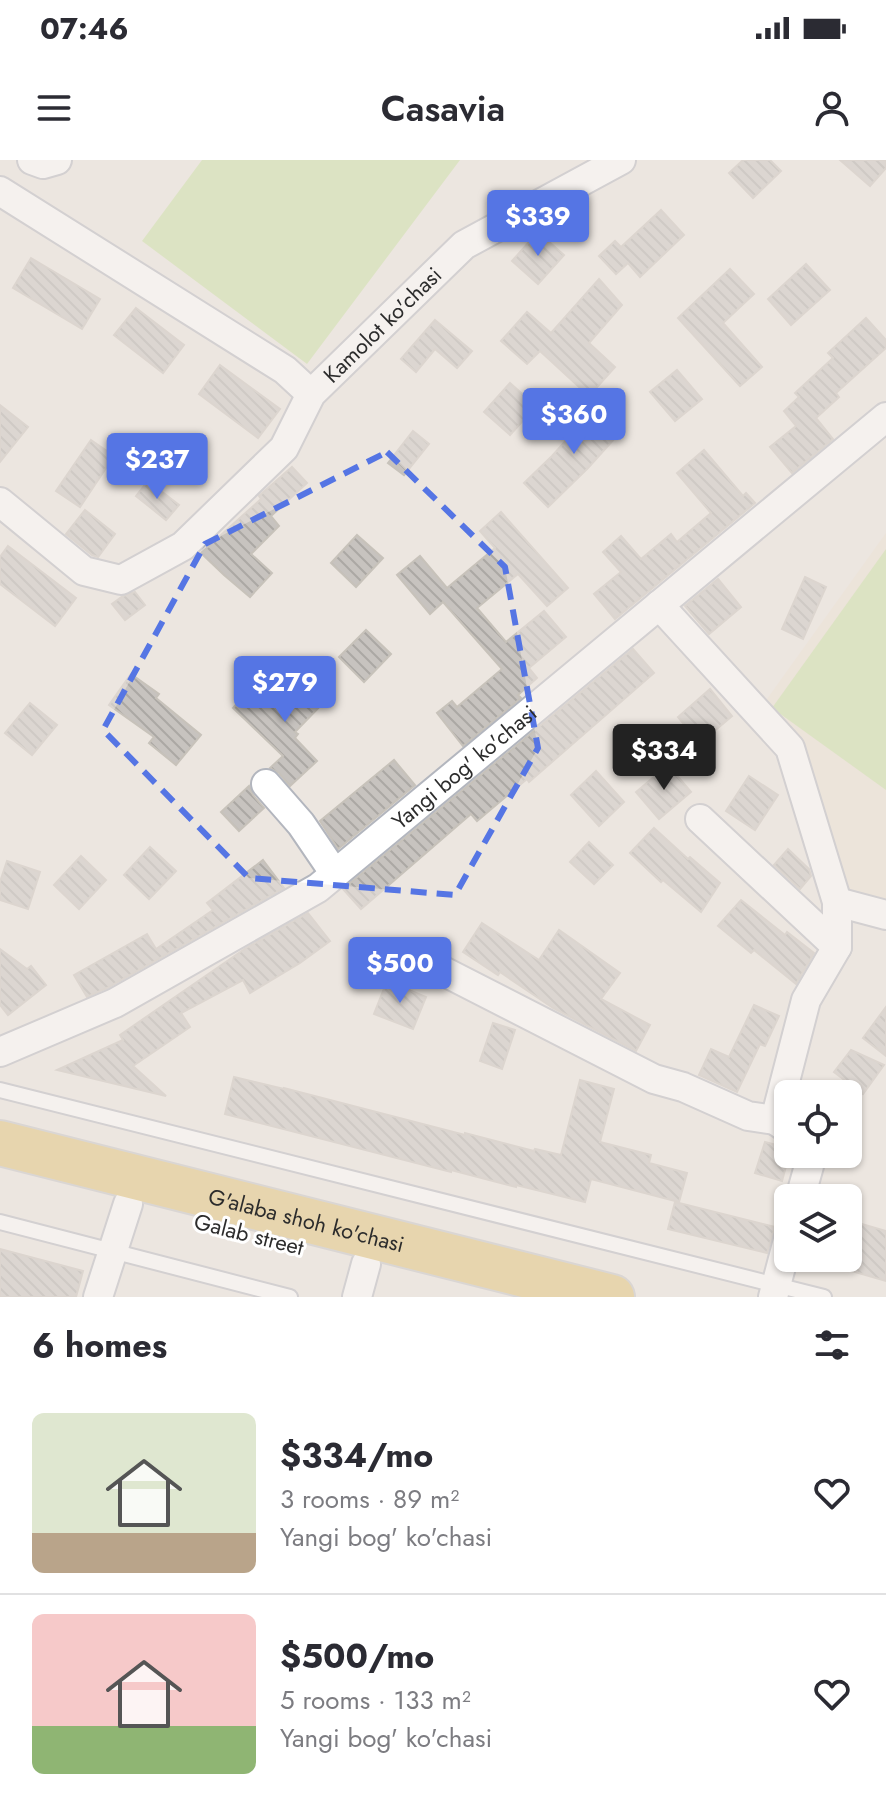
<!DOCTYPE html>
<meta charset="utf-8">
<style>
body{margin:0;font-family:Jost,sans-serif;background:#f7f7f7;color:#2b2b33;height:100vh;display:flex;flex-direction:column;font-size:30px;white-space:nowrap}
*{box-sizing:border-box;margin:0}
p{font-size:26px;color:#7c7c81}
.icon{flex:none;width:44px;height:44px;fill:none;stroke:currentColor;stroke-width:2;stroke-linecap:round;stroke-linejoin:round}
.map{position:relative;height:1137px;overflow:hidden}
.drawer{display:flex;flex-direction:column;background:#fff;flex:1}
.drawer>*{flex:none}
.tools{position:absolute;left:774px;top:920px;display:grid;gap:16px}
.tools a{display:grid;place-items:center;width:88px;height:88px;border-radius:12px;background:#fff;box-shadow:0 2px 6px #0004;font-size:40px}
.price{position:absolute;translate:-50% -68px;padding:0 18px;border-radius:8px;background:#5575e4;color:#fff;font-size:26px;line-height:52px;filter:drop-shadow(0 2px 4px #0008)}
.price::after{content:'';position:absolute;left:50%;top:48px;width:24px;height:18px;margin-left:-12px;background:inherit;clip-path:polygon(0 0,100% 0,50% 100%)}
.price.on{background:#222;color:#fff}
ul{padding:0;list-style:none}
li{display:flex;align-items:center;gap:24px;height:200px;padding:0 32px}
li+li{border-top:2px solid #e1e1e2}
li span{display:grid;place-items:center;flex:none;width:224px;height:160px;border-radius:12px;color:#555}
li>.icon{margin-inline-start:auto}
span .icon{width:96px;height:96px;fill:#fffc;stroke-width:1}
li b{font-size:34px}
h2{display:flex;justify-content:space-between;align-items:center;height:96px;padding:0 32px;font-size:34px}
.status{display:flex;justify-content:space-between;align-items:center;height:56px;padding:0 40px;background:#fff;direction:ltr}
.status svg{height:22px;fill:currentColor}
header{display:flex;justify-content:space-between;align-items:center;height:104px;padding:0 32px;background:#fff;font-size:36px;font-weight:600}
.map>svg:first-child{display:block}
.education{fill:#ebe2d2}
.pitch{fill:#c8e1a1}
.building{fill:url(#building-back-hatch);stroke:#c7c2ba;stroke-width:2}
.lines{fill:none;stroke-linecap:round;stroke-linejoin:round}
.service-casing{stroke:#b3b6be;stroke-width:18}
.minor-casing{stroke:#b3b6be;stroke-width:32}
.primary-casing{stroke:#c4c4c4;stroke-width:48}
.service{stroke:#fff;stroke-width:14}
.minor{stroke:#fff;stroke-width:28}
.primary{stroke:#e0c271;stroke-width:44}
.marked{fill:none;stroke:#5575e4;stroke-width:6;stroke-dasharray:16 10;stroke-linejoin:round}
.labels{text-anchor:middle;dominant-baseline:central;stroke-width:6;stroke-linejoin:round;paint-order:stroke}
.street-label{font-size:22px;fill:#2c2c2c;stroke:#fff}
</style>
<div class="status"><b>07:46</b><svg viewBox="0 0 49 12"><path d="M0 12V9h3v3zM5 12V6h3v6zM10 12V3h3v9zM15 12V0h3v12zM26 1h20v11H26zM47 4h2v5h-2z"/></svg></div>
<header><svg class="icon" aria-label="menu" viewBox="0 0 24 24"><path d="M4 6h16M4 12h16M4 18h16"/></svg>Casavia<svg class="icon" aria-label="person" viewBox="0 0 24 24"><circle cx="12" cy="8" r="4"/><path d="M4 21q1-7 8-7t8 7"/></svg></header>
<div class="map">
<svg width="886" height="1137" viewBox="0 0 886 1137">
<defs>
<pattern id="building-back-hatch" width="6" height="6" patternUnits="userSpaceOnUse" patternTransform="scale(2)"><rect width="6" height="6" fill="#c7c3bf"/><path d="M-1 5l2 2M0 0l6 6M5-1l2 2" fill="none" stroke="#aba8a4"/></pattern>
</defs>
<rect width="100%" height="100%" fill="#ece6e0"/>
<!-- education -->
<polygon class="education" points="886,373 886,744 844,733 797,573 762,546"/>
<!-- pitch -->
<g class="pitch">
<polygon points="202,0 460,0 307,204 142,81"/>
<polygon points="886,389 886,630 772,548"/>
</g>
<!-- building -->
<g class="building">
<polygon points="743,0 770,0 781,11 753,38 729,13"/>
<polygon points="840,0 886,0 886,8 870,26"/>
<polygon points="661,50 684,75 640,117 628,103 616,114 599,96 615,81 621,87"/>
<polygon points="538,72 564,95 538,124 512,101"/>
<polygon points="31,98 100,139 82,169 13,128"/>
<polygon points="806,104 830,130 791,165 768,139"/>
<polygon points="730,109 754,134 723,163 762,207 740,226 678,158"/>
<polygon points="599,119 622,145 589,183 615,207 589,236 540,191 527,204 501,181 527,152 551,173"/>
<polygon points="136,148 184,185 163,213 114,175"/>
<polygon points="866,158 886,180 886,188 836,233 839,237 816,258 833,279 792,313 770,287 796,266 784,251 799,237 795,233 833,198 828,193"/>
<polygon points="435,160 472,191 457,208 435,189 416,212 401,199"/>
<polygon points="220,205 280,249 258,278 199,234"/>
<polygon points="677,210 702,239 675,261 650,232"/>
<polygon points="510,223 536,246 510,275 484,252"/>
<polygon points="0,245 28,267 0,302"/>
<polygon points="598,245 624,268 588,308 548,347 524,323 552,296"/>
<polygon points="413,271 429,284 404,315 388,303"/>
<polygon points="91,280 114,296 80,347 56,331"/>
<polygon points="704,290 743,336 746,333 755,343 615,459 594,434 621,412 603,392 621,376 641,399 671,374 677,382 711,353 677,313"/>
<polygon points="292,307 307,323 271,356 279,366 251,394 272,413 250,437 224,415 201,393 261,339 259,336"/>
<polygon points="148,321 179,345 166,360 136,336"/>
<polygon points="85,350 115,374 98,397 92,395 66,374"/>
<polygon points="501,352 568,428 547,446 518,414 477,448 506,482 544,451 566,477 529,508 537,518 518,535 521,538 463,586 437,553 452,541 457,547 502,509 443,442 430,454 397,415 420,396 447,428 495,388 480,371"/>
<polygon points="357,375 383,398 356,427 331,403"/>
<polygon points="8,386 76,438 55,466 0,424 0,397"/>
<polygon points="805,417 826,427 803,479 782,469"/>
<polygon points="718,419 741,447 709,474 685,446"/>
<polygon points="135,432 145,445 125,460 112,444 123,436"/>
<polygon points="366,470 391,494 364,522 339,497"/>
<polygon points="633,489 654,513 529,622 527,619 477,661 471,654 361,749 343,729"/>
<polygon points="303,513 329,537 295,572 298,574 295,578 317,601 290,626 279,613 270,608 283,596 233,548 251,528 271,547"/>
<polygon points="131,514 159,534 156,538 201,575 176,605 149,583 154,577 109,545"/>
<polygon points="710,529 732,556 700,583 678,557"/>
<polygon points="30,543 57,565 32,595 5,573"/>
<polygon points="394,600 415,625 338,689 320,661"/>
<polygon points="668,605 691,632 659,659 636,632"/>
<polygon points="596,611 624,642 599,666 571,635"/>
<polygon points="749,616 778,635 755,670 726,651"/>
<polygon points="249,626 253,635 264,648 239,671 221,652"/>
<polygon points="654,668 688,699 690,697 720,723 701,752 663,720 661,722 630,693"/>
<polygon points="589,682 613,705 594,724 570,702"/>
<polygon points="150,687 176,711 149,739 124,715"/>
<polygon points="788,689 809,709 811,716 800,729 774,705"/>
<polygon points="81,696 106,720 79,749 54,725"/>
<polygon points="263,700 284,728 107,828 87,837 74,815 147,774 156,789 213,750 207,743"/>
<polygon points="7,701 40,712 28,749 0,740 0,722"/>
<polygon points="741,740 785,775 787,772 814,793 796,824 754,790 751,793 718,766"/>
<polygon points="308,753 330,781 300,803 250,833 243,820 181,853 190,867 133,906 166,936 57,910 123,880 120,875 246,788"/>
<polygon points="482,763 539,800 559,770 620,813 601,839 650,865 636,891 553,848 500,812 498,815 463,792"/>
<polygon points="0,789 27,809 31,806 46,825 8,855 0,845"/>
<polygon points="387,821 426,837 413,869 374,854"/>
<polygon points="754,845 779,856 765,886 760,884 737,932 699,915 711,889 729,897"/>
<polygon points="886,847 886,896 863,878"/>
<polygon points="493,863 515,870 502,909 480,901"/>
<polygon points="851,890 884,905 863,934 834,912"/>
<polygon points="234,917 284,929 284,928 465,975 465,973 534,991 535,989 561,995 580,920 614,929 600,982 651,995 649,1003 687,1013 679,1042 591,1019 585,1042 516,1025 516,1027 451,1010 451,1012 225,954"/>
<polygon points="765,982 788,988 788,999 782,1021 755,1013"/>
<polygon points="675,1042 775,1067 767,1093 668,1069"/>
<polygon points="848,1060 886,1071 886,1121 848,1110"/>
<polygon points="0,1089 83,1111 76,1137 0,1137"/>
</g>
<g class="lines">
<defs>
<g id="service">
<polyline points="0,930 824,1137"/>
<polyline points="0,1062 290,1137"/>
</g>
<g id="minor">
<polyline points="32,0 43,4 57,0"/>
<polyline points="0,31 285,210 311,234"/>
<path id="s1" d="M 0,342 L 84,411 L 121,420 L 183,386 L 284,288 L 311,234 L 464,85 L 621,0"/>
<polyline points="659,445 790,588 837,742 837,787 806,840 775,960 788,969"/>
<polyline points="266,624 301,664 335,714"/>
<polyline points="700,659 837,787"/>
<polyline points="837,742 886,755"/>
<polyline points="441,810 654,919 683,927 748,956 775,960"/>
<path id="s2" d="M 0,892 L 115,843 L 318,728 L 886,257"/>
<polyline points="800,1038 809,1006 808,994"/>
<polyline points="98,1137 128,1044"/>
<polyline points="357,1137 366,1104"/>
<polyline points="773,1137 788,1080"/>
</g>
<g id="primary">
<path id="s3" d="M 0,983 L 612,1137"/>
</g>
</defs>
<!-- service casing -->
<use href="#service" class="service-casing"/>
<!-- minor casing -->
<use href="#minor" class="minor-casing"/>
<!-- primary casing -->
<use href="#primary" class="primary-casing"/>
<!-- service -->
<use href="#service" class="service"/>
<!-- minor -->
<use href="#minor" class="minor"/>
<!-- primary -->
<use href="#primary" class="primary"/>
</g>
<!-- marked area -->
<path d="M0 0H886V1137H0ZM 387,292 L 505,407 L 538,588 L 455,735 L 249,718 L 103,570 L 205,384 Z" fill="#ece6e0" fill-opacity=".55" fill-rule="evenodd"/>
<path class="marked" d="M 387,292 L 505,407 L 538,588 L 455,735 L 249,718 L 103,570 L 205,384 Z"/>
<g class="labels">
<!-- street labels -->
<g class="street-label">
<text stroke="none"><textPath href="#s1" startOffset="518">Kamolot ko'chasi</textPath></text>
<text stroke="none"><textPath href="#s2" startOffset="548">Yangi bog' ko'chasi</textPath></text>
<text stroke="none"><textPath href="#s3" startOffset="316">G'alaba shoh ko'chasi</textPath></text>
<text transform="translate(249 1074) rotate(14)">Galab street</text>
</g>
</g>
</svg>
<div class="tools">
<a><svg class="icon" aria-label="locate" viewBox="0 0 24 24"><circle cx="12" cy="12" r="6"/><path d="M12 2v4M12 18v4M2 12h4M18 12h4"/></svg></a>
<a><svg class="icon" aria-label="layers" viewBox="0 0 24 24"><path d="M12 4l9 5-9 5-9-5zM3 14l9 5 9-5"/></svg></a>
</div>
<b class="price" style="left:538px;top:98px">$339</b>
<b class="price" style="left:574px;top:296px">$360</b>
<b class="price" style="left:157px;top:341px">$237</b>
<b class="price" style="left:285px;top:564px">$279</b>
<b class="price on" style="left:664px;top:632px">$334</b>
<b class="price" style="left:400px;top:845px">$500</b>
</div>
<section class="drawer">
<h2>6 homes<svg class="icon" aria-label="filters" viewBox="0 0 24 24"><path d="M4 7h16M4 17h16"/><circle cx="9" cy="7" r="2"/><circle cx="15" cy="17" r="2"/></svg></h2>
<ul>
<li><span style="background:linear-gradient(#dfe7d0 75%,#b9a48a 0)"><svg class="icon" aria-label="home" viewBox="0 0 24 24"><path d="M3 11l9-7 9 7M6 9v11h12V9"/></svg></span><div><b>$334/mo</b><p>3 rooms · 89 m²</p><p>Yangi bog' ko'chasi</p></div><svg class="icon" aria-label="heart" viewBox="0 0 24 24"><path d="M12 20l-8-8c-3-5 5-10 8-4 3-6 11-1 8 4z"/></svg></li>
<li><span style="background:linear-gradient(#f6c9c9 70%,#8fb573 0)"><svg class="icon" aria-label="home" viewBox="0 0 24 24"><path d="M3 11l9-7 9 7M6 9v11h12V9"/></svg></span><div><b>$500/mo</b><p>5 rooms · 133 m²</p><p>Yangi bog' ko'chasi</p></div><svg class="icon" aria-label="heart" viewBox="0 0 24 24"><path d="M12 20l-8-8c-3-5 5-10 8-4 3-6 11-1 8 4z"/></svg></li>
</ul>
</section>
